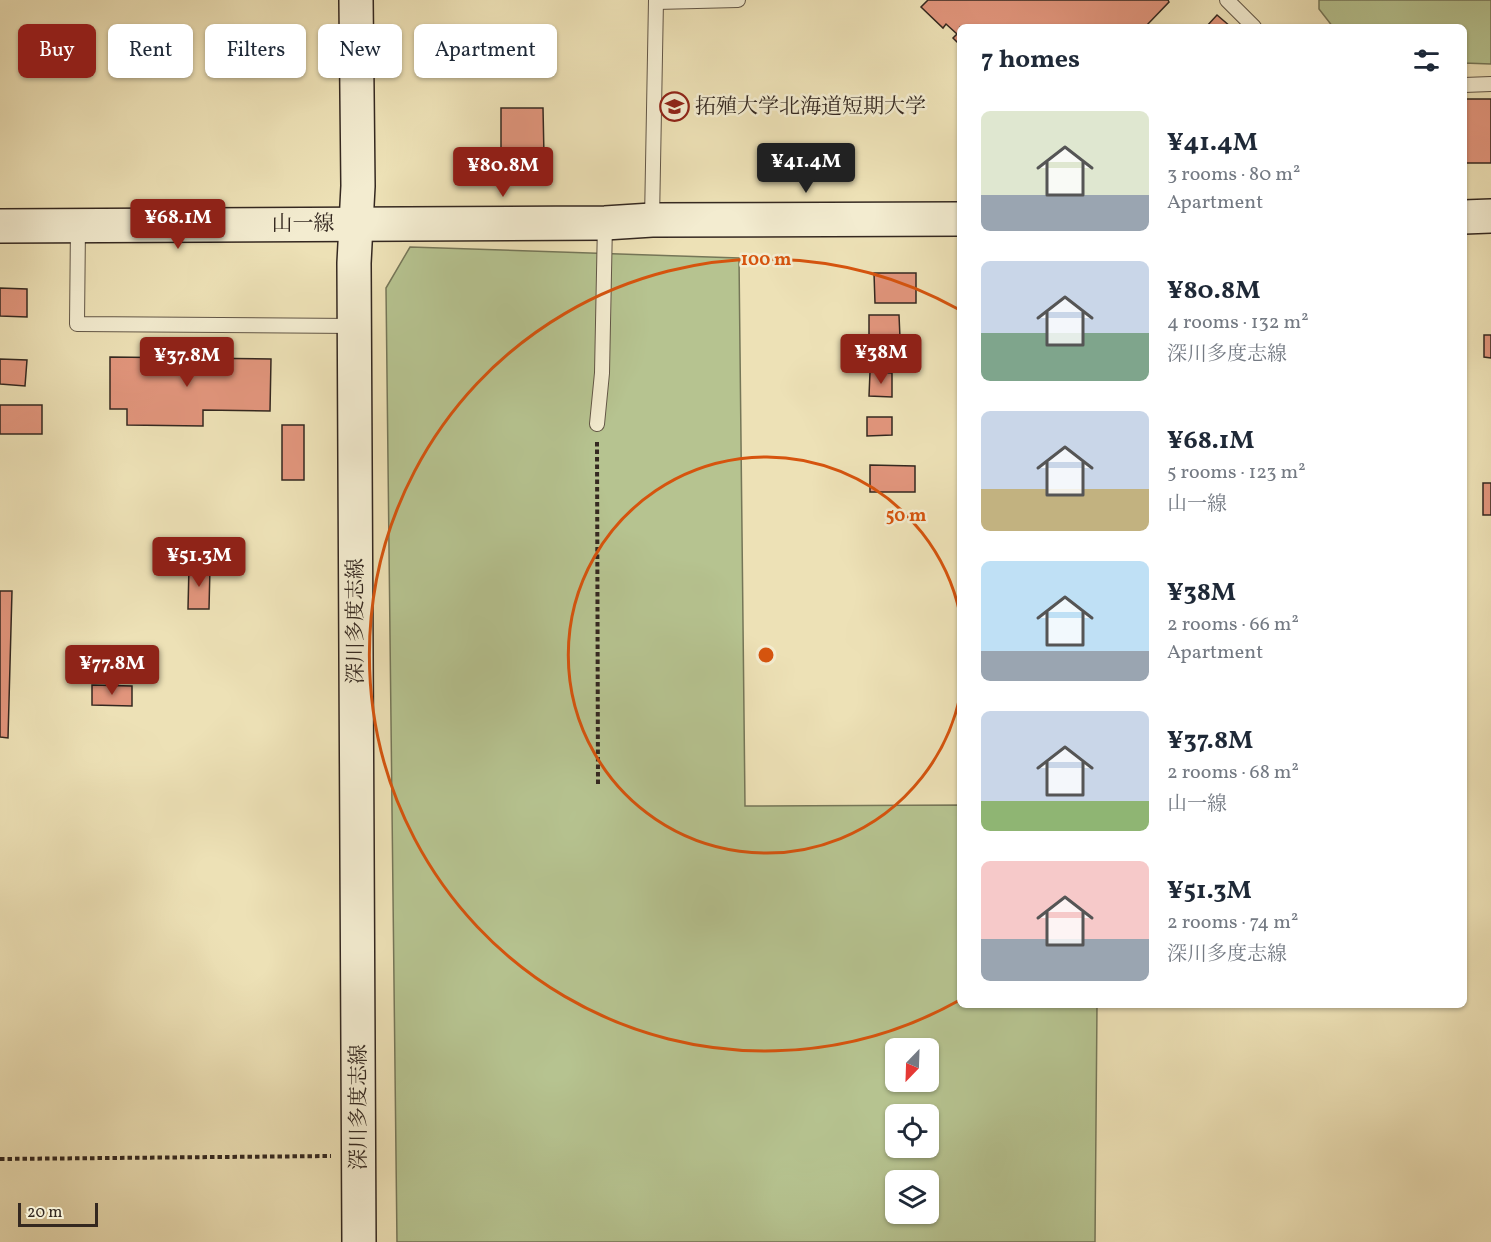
<!DOCTYPE html>
<meta charset="utf-8">
<style>
body{margin:0;font-family:Vollkorn,"Noto Serif JP",serif;background:#f2f2f3;color:#1f2937;height:100vh;display:flex;flex-direction:column;font-size:22px;white-space:nowrap}
*{box-sizing:border-box;margin:0}
p{font-size:20px;color:#747a83}
.icon{flex:none;width:33px;height:33px;fill:none;stroke:currentColor;stroke-width:2;stroke-linecap:round;stroke-linejoin:round}
.map{position:relative;flex:1;overflow:hidden}
.details{position:absolute;left:957px;top:24px;width:510px;height:984px;display:flex;flex-direction:column;background:#fff;border-radius:9px;box-shadow:0 2px 4px #0004}
.details>*{flex:none}
.hud{position:absolute;left:18px;top:24px;width:570px;height:54px;display:flex;gap:12px}
.needle{width:39px;rotate:203deg}
.controls{position:absolute;left:885px;top:1038px;display:grid;gap:12px}
.controls a{display:grid;place-items:center;width:54px;height:54px;border-radius:9px;background:#fff;box-shadow:0 2px 4px #0004;font-size:30px}
.scale{position:absolute;left:18px;bottom:15px;width:80px;box-sizing:border-box;padding-left:6px;border:3px solid #342820;border-top:0;font-size:16px;line-height:21px;white-space:nowrap;color:#342820;-webkit-text-stroke:4px #f3ecd0;paint-order:stroke}
.price{position:absolute;translate:-50% -51px;padding:0 14px;border-radius:6px;background:#8f2418;color:#fff;font-size:20px;line-height:39px;filter:drop-shadow(0 2px 3px #0008)}
.price::after{content:'';position:absolute;left:50%;top:36px;width:18px;height:14px;margin-left:-9px;background:inherit;clip-path:polygon(0 0,100% 0,50% 100%)}
.price.on{background:#222;color:#fff}
ul{padding:0;list-style:none}
li{display:flex;align-items:center;gap:18px;height:150px;padding:0 24px}
li span{display:grid;place-items:center;flex:none;width:168px;height:120px;border-radius:9px;color:#555}
li>.icon{margin-inline-start:auto}
span .icon{width:72px;height:72px;fill:#fffc;stroke-width:1}
li b{font-size:26px}
h2{display:flex;justify-content:space-between;align-items:center;height:72px;padding:0 24px;font-size:26px}
.chip{padding:0 21px;border-radius:9px;background:#fff;box-shadow:0 2px 4px #0004;font-size:21px;line-height:54px}
.chip.on{background:#8f2418;color:#fff}
.map>svg:first-child{display:block}
.green{fill:#b6c390;stroke:#757658;stroke-width:1.5;fill-rule:evenodd}
.building{fill:#e1957c;stroke:#342820;stroke-width:1.5}
.lines{fill:none;stroke-linecap:round;stroke-linejoin:round}
.lane-casing{stroke:#625646;stroke-width:16}
.secondary-casing{stroke:#342820;stroke-width:36}
.path{stroke:#342820;stroke-width:4;stroke-dasharray:4.5 3;stroke-linecap:butt}
.lane{stroke:#f3ecd0;stroke-width:14}
.secondary{stroke:#f3ecd0;stroke-width:33}
.ring{fill:none;stroke:#d6540e;stroke-width:3}
.labels{text-anchor:middle;dominant-baseline:central;stroke-width:5;stroke-linejoin:round;paint-order:stroke}
.poi-label{font-size:21px;fill:#342820;stroke:#f3ecd0;text-anchor:start}
.street-label{font-size:21px;fill:#342820;stroke:#f3ecd0}
.centre{fill:#d6540e;stroke:#f3ecd0;stroke-width:3}
.ring-label{font-size:18px;text-anchor:middle;font-weight:bold;fill:#d6540e;stroke:#f3ecd0;stroke-width:5;stroke-linejoin:round;paint-order:stroke}
</style>
<div class="map">
<svg width="1491" height="1242" viewBox="0 0 1491 1242">
<rect width="100%" height="100%" fill="#ede1b6"/>
<filter id="stains"><feTurbulence type="fractalNoise" baseFrequency=".00333" numOctaves="4"/><feColorMatrix values="0 0 0 0 .2 0 0 0 0 .09 0 0 0 0 .02 0 0 0 .5 -.17"/></filter>
<radialGradient id="worn" r=".72"><stop offset=".6" stop-color="#630" stop-opacity="0"/><stop offset="1" stop-color="#630" stop-opacity=".3"/></radialGradient>
<!-- green -->
<g class="green">
<polygon points="1319,0 1491,0 1491,64 1464,63 1464,27 1333,27 1319,9"/>
<path d="M 410,247 L 739,258 L 745,806 L 960,805 L 960,1005 L 1097,1005 L 1095,1242 L 397,1242 L 386,288 ZM 896,1048 L 928,1048 L 928,1082 L 896,1082 ZM 896,1114 L 928,1114 L 928,1148 L 896,1148 ZM 896,1180 L 928,1180 L 928,1214 L 896,1214 Z"/>
</g>
<!-- building -->
<g class="building">
<polygon points="928,0 1168,0 1169,2 1145,27 960,27 960,45 953,38 957,34 946,24 943,28 921,7"/>
<polygon points="1217,15 1231,27 1206,27"/>
<rect x="1464" y="99" width="27" height="64"/>
<polygon points="501,108 543,108 544,156 501,157"/>
<polygon points="874,273 916,273 916,303 875,303"/>
<polygon points="0,288 27,289 27,317 0,316"/>
<polygon points="869,315 899,315 900,338 869,337"/>
<polygon points="1484,335 1491,335 1491,358 1484,357"/>
<polygon points="110,357 271,359 270,411 203,410 203,426 127,425 127,409 110,409"/>
<polygon points="0,359 27,360 25,386 0,384"/>
<polygon points="870,372 892,373 892,397 869,396"/>
<rect x="0" y="405" width="42" height="29"/>
<polygon points="867,417 892,417 892,435 867,436"/>
<rect x="282" y="425" width="22" height="55"/>
<polygon points="870,465 915,466 915,492 870,492"/>
<rect x="1483" y="483" width="8" height="32"/>
<polygon points="189,566 210,567 209,609 188,609"/>
<polygon points="0,591 12,591 8,738 0,737"/>
<polygon points="92,685 132,686 132,706 92,705"/>
</g>
<g class="lines">
<defs>
<g id="lane">
<polyline points="1227,0 1254,27"/>
<polyline points="656,2 738,0"/>
<polyline points="1464,85 1491,84"/>
<polyline points="652,220 656,0"/>
<polyline points="78,225 77,324 354,326"/>
<polyline points="597,424 602,373 605,223"/>
</g>
<g id="secondary">
<polyline points="356,0 358,186 354,263 359,1242"/>
<polyline points="1464,217 1491,216"/>
<polyline points="0,226 605,223 652,220 960,219"/>
</g>
</defs>
<!-- lane casing -->
<use href="#lane" class="lane-casing"/>
<!-- secondary casing -->
<use href="#secondary" class="secondary-casing"/>
<!-- path -->
<g class="path">
<polyline points="597,442 598,785"/>
<polyline points="0,1159 331,1156"/>
</g>
<!-- lane -->
<use href="#lane" class="lane"/>
<!-- secondary -->
<use href="#secondary" class="secondary"/>
</g>
<!-- distance rings -->
<g class="ring">
<path d="M960 696A198 198 0 1 1 960 614"/>
<path d="M958 1001A396 396 0 1 1 958 309"/>
</g>
<!-- icons -->
<defs>
<symbol id="university-ring" viewBox="-11 -11 22 22"><circle r="9.5" fill="#f3ecd0" stroke="#8f2418" stroke-width="1.5"/><path d="M0-5L7-2L0 1L-7-2ZM-4 1L0 2.5L4 1V4Q0 6-4 4Z" fill="#8f2418"/></symbol>
</defs>
<g fill-rule="evenodd">
<use href="#university-ring" x="658" y="90" width="33" height="33"/>
</g>
<g class="labels">
<!-- poi labels -->
<g class="poi-label">
<text x="695" y="107">拓殖大学北海道短期大学</text>
</g>
<!-- street labels -->
<g class="street-label">
<text x="303" y="224">山一線</text>
<text transform="translate(356 621) rotate(-90)">深川多度志線</text>
<text transform="translate(359 1107) rotate(-90)">深川多度志線</text>
</g>
</g>
<circle cx="766" cy="655" r="9" class="centre"/>
<g class="ring-label">
<text x="766" y="265">100 m</text>
<text x="906" y="521">50 m</text>
</g>
<rect width="100%" height="100%" filter="url(#stains)"/>
<rect width="100%" height="100%" fill="url(#worn)"/>
</svg>
<div class="controls">
<a><svg class="needle" viewBox="-14 -14 28 28"><path d="M0-13l5 13h-10z" fill="#e53935"/><path d="M0 13l5-13h-10z" fill="#747a83"/></svg></a>
<a><svg class="icon" aria-label="locate" viewBox="0 0 24 24"><circle cx="12" cy="12" r="6"/><path d="M12 2v4M12 18v4M2 12h4M18 12h4"/></svg></a>
<a><svg class="icon" aria-label="layers" viewBox="0 0 24 24"><path d="M12 4l9 5-9 5-9-5zM3 14l9 5 9-5"/></svg></a>
</div>
<div class="scale">20 m</div>
<b class="price on" style="left:806px;top:194px">¥41.4M</b>
<b class="price" style="left:503px;top:198px">¥80.8M</b>
<b class="price" style="left:178px;top:250px">¥68.1M</b>
<b class="price" style="left:881px;top:385px">¥38M</b>
<b class="price" style="left:187px;top:388px">¥37.8M</b>
<b class="price" style="left:199px;top:588px">¥51.3M</b>
<b class="price" style="left:112px;top:696px">¥77.8M</b>
<div class="hud">
<a class="chip on">Buy</a>
<a class="chip">Rent</a>
<a class="chip">Filters</a>
<a class="chip">New</a>
<a class="chip">Apartment</a>
</div>
<section class="details">
<h2>7 homes<svg class="icon" aria-label="filters" viewBox="0 0 24 24"><path d="M4 7h16M4 17h16"/><circle cx="9" cy="7" r="2"/><circle cx="15" cy="17" r="2"/></svg></h2>
<ul>
<li><span style="background:linear-gradient(#dfe7d0 70%,#9aa5b1 0)"><svg class="icon" aria-label="home" viewBox="0 0 24 24"><path d="M3 11l9-7 9 7M6 9v11h12V9"/></svg></span><div><b>¥41.4M</b><p>3 rooms · 80 m²</p><p>Apartment</p></div></li>
<li><span style="background:linear-gradient(#c9d6e8 60%,#7fa58c 0)"><svg class="icon" aria-label="home" viewBox="0 0 24 24"><path d="M3 11l9-7 9 7M6 9v11h12V9"/></svg></span><div><b>¥80.8M</b><p>4 rooms · 132 m²</p><p>深川多度志線</p></div></li>
<li><span style="background:linear-gradient(#c9d6e8 65%,#c2b280 0)"><svg class="icon" aria-label="home" viewBox="0 0 24 24"><path d="M3 11l9-7 9 7M6 9v11h12V9"/></svg></span><div><b>¥68.1M</b><p>5 rooms · 123 m²</p><p>山一線</p></div></li>
<li><span style="background:linear-gradient(#bfe0f5 75%,#9aa5b1 0)"><svg class="icon" aria-label="home" viewBox="0 0 24 24"><path d="M3 11l9-7 9 7M6 9v11h12V9"/></svg></span><div><b>¥38M</b><p>2 rooms · 66 m²</p><p>Apartment</p></div></li>
<li><span style="background:linear-gradient(#c9d6e8 75%,#8fb573 0)"><svg class="icon" aria-label="home" viewBox="0 0 24 24"><path d="M3 11l9-7 9 7M6 9v11h12V9"/></svg></span><div><b>¥37.8M</b><p>2 rooms · 68 m²</p><p>山一線</p></div></li>
<li><span style="background:linear-gradient(#f6c9c9 65%,#9aa5b1 0)"><svg class="icon" aria-label="home" viewBox="0 0 24 24"><path d="M3 11l9-7 9 7M6 9v11h12V9"/></svg></span><div><b>¥51.3M</b><p>2 rooms · 74 m²</p><p>深川多度志線</p></div></li>
</ul>
</section>
</div>
